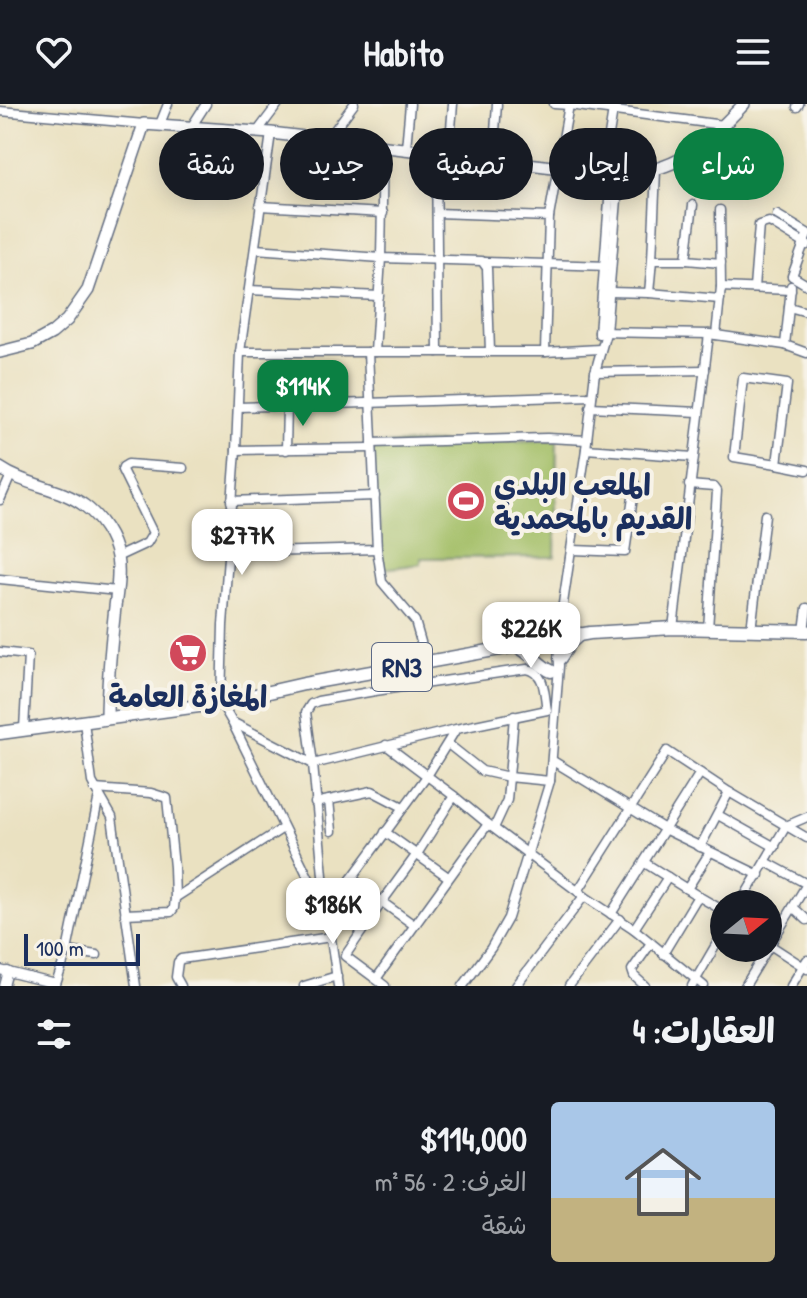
<!DOCTYPE html>
<html lang="ar">
<meta charset="utf-8">
<style>
body{margin:0;font-family:"Patrick Hand","Playpen Sans Arabic",sans-serif;background:#20242c;color:#f1f3f6;direction:rtl;height:100vh;display:flex;flex-direction:column;font-size:30px;white-space:nowrap}
*{box-sizing:border-box;margin:0}
p{font-size:26px;color:#9ea1a6}
.icon{flex:none;width:44px;height:44px;fill:none;stroke:currentColor;stroke-width:2;stroke-linecap:round;stroke-linejoin:round}
.map{position:relative;height:882px;overflow:hidden;direction:ltr}
.drawer{display:flex;flex-direction:column;background:#171b24;flex:1}
.drawer>*{flex:none}
.banner{position:absolute;left:24px;top:24px;width:760px;height:72px;direction:rtl;display:flex;gap:16px}
.needle{width:52px;rotate:72deg}
.controls{position:absolute;left:710px;top:786px;display:grid;gap:16px}
.controls a{display:grid;place-items:center;width:72px;height:72px;border-radius:50%;background:#171b24;box-shadow:0 4px 20px #0003;font-size:40px}
.scale{position:absolute;left:24px;bottom:20px;width:116px;box-sizing:border-box;padding-left:8px;border:4px solid #1b2f5e;border-top:0;font-size:22px;line-height:28px;white-space:nowrap;color:#1b2f5e;-webkit-text-stroke:6px #f7f3e8;paint-order:stroke}
.price{position:absolute;translate:-50% -68px;padding:0 18px;border-radius:16px;background:#fff;color:#222;font-size:26px;line-height:52px;filter:drop-shadow(0 2px 4px #0008)}
.price::after{content:'';position:absolute;left:50%;top:48px;width:24px;height:18px;margin-left:-12px;background:inherit;clip-path:polygon(0 0,100% 0,50% 100%)}
.price.active{background:#0b8043;color:#fff}
ul{padding:0;list-style:none}
li{display:flex;align-items:center;gap:24px;height:200px;padding:0 32px}
li+li{border-top:2px solid #363941}
li span{display:grid;place-items:center;flex:none;width:224px;height:160px;border-radius:8px;color:#555}
li>.icon{margin-inline-start:auto}
span .icon{width:96px;height:96px;fill:#fffc;stroke-width:1}
li b{font-size:34px}
h2{display:flex;justify-content:space-between;align-items:center;height:96px;padding:0 32px;font-size:34px}
.chip{padding:0 28px;border-radius:36px;background:#171b24;box-shadow:0 4px 20px #0003;font-size:28px;line-height:72px}
.chip.active{background:#0b8043;color:#fff}
header{display:flex;justify-content:space-between;align-items:center;height:104px;padding:0 32px;background:#171b24;font-size:36px;font-weight:800}
.map>svg:first-child{display:block}
.green{fill:#a2be65;stroke:#5e7662;stroke-width:2}
.lines{fill:none;stroke-linecap:round;stroke-linejoin:round}
.street-casing{stroke:#636d81;stroke-width:11}
.secondary-casing{stroke:#636d81;stroke-width:14}
.primary-casing{stroke:#636d81;stroke-width:15}
.street{stroke:#fff;stroke-width:8}
.secondary{stroke:#fff;stroke-width:11}
.primary{stroke:#fff;stroke-width:12}
.labels{text-anchor:middle;dominant-baseline:central;stroke-width:8;stroke-linejoin:round;paint-order:stroke}
.shield{fill:#f7f3e8;stroke:#5d6a87;stroke-width:2}
.shield-label{font-size:28px;font-weight:bold;fill:#1b2f5e}
.poi-label{font-size:30px;font-weight:bold;fill:#1b2f5e;stroke:#f7f3e8;text-anchor:start}
</style>
<header><svg class="icon" aria-label="menu" viewBox="0 0 24 24"><path d="M4 6h16M4 12h16M4 18h16"/></svg>Habito<svg class="icon" aria-label="heart" viewBox="0 0 24 24"><path d="M12 20l-8-8c-3-5 5-10 8-4 3-6 11-1 8 4z"/></svg></header>
<div class="map">
<svg width="807" height="882" viewBox="0 0 807 882">
<rect width="100%" height="100%" fill="#f7f3e8"/>
<filter id="ink" filterUnits="userSpaceOnUse"><feTurbulence type="fractalNoise" baseFrequency=".0125" numOctaves="2"/><feDisplacementMap in="SourceGraphic" scale="16" xChannelSelector="R" yChannelSelector="G"/><feConvolveMatrix kernelMatrix="1 2 1 2 8 2 1 2 1" color-interpolation-filters="sRGB"/></filter>
<filter id="wash" filterUnits="userSpaceOnUse"><feTurbulence type="fractalNoise" baseFrequency=".006" numOctaves="4" result="noise"/><feDisplacementMap in="SourceGraphic" scale="32" xChannelSelector="R" yChannelSelector="G"/><feGaussianBlur stdDeviation="1.8" result="paint"/><feColorMatrix in="noise" values="0 0 0 0 0 0 0 0 0 0 0 0 0 0 0 0 0 1.4 0 .05"/><feComposite in="paint" operator="in"/></filter>
<g filter="url(#wash)">
<rect width="100%" height="100%" fill="#eae1c1"/>
<!-- green -->
<polygon class="green" points="557,336 555,453 421,454 421,460 382,465 372,340"/>
</g>
<g filter="url(#ink)">
<g class="lines">
<defs>
<g id="street">
<polyline points="554,0 569,1"/>
<polyline points="797,3 799,0"/>
<polyline points="0,7 144,20"/>
<polyline points="160,20 168,0"/>
<polyline points="192,22 206,0"/>
<polyline points="257,28 278,0"/>
<polyline points="271,29 240,248 236,346 372,344"/>
<polyline points="328,35 354,0"/>
<polyline points="406,44 410,0"/>
<polyline points="436,47 438,248"/>
<polyline points="449,49 453,0"/>
<polyline points="493,55 497,0"/>
<polyline points="603,69 613,6"/>
<polyline points="260,102 383,109"/>
<polyline points="720,106 721,183"/>
<polyline points="437,109 549,113 545,248"/>
<polyline points="777,111 807,129"/>
<polyline points="549,113 569,1 723,21"/>
<polyline points="807,131 792,172 807,181"/>
<polyline points="255,145 381,154 482,157 487,164 490,247"/>
<polyline points="652,156 656,66"/>
<polyline points="686,156 721,159"/>
<polyline points="485,158 608,162"/>
<polyline points="791,182 789,203 807,208"/>
<polyline points="754,184 759,121 769,118 773,120 807,141"/>
<polyline points="249,186 379,192"/>
<polyline points="609,188 649,189 652,156 686,156 693,101"/>
<polyline points="649,189 720,195"/>
<polyline points="599,228 709,230 785,241 807,249"/>
<polyline points="599,230 611,70"/>
<polyline points="716,231 721,183 791,186"/>
<polyline points="785,241 789,203"/>
<polyline points="240,248 545,248 600,245"/>
<polyline points="375,248 381,154 383,42"/>
<polyline points="595,268 705,266"/>
<polygon points="743,274 787,280 777,360 734,353"/>
<polyline points="238,303 592,292"/>
<polyline points="590,303 699,308"/>
<polyline points="372,339 547,334 587,336"/>
<polyline points="586,345 693,353"/>
<polyline points="236,346 223,521 221,599 232,618 313,660 325,794 338,882"/>
<polyline points="286,346 287,301"/>
<polyline points="777,360 807,366"/>
<polyline points="689,381 714,383 717,387 708,525"/>
<polyline points="0,396 11,371"/>
<polyline points="231,397 375,392"/>
<polyline points="377,445 382,478 415,517 427,559"/>
<polyline points="573,446 625,448 635,380"/>
<polyline points="228,449 377,445 368,248"/>
<polyline points="117,453 147,439 153,429 122,366 123,363 128,360 183,364"/>
<polyline points="0,475 117,487"/>
<polyline points="673,524 709,230"/>
<polyline points="751,526 765,411"/>
<polyline points="804,527 807,504"/>
<polyline points="0,548 28,551 24,625"/>
<polyline points="84,618 92,678 112,713 136,882"/>
<polyline points="232,618 323,803"/>
<polyline points="448,640 482,667 509,673 514,612"/>
<polyline points="386,641 454,692"/>
<polyline points="553,657 666,726 759,771"/>
<polyline points="94,685 151,689 167,694 174,763 175,794"/>
<polyline points="329,696 332,727"/>
<polyline points="315,699 372,687 403,703"/>
<polyline points="718,711 775,743"/>
<polyline points="488,720 584,792 634,825 704,882"/>
<polyline points="494,724 507,696 509,673 550,677"/>
<polyline points="385,728 448,773"/>
<polyline points="700,743 729,688"/>
<polyline points="766,758 807,780 768,844"/>
<polyline points="645,759 698,792 663,850"/>
<polyline points="687,785 710,748"/>
<polyline points="578,787 667,647 729,688 807,734"/>
<polyline points="698,792 724,807"/>
<polyline points="740,800 786,722 807,713"/>
<polyline points="327,803 352,774"/>
<polyline points="793,803 807,816"/>
<polyline points="125,810 171,808 174,804 175,794 283,724"/>
<polyline points="611,810 700,669"/>
<polyline points="634,825 668,773"/>
<polyline points="770,841 807,865"/>
<polyline points="67,847 97,851"/>
<polyline points="0,866 56,880 67,847 99,692"/>
<polyline points="376,875 345,852 382,798 414,821"/>
<polyline points="4,882 8,867"/>
<polyline points="181,882 176,873 178,858 181,855 331,833"/>
<polyline points="304,882 337,872"/>
<path d="M 385,882 L 376,875 L 488,720 L 454,692 L 417,750 L 382,798 L 352,774 L 427,672 L 456,625 L 547,606 C 544,591 546,568 527,565 L 375,587 L 318,597 L 311,600 L 306,608 L 313,660 L 456,625"/>
<polyline points="463,882 491,844 508,814 550,677 559,562 558,533 586,345 595,268 606,229 619,71"/>
<polyline points="516,882 584,792"/>
<polyline points="569,882 620,815"/>
<polyline points="645,882 634,872 632,866 651,839"/>
<polyline points="692,882 724,827"/>
<polyline points="745,882 768,844"/>
<polyline points="791,882 807,856"/>
</g>
<g id="secondary">
<path d="M 0,248 L 32,240 L 52,229 L 67,216 L 88,186 L 144,20 L 271,29 L 619,71 C 681,67 703,42 744,0"/>
<path d="M 0,364 C 26,382 60,383 85,402 C 100,413 114,434 117,453 C 120,469 117,487 115,503 C 111,540 107,577 107,614"/>
</g>
<g id="primary">
<path d="M 517,542 C 531,549 539,562 551,567"/>
<polyline points="560,554 570,539 580,530"/>
<polyline points="0,629 221,599 304,580 590,529 673,524 807,527"/>
</g>
</defs>
<!-- street casing -->
<use href="#street" class="street-casing"/>
<!-- secondary casing -->
<use href="#secondary" class="secondary-casing"/>
<!-- primary casing -->
<use href="#primary" class="primary-casing"/>
<!-- street -->
<use href="#street" class="street"/>
<!-- secondary -->
<use href="#secondary" class="secondary"/>
<!-- primary -->
<use href="#primary" class="primary"/>
</g>
</g>
<!-- icons -->
<defs>
<symbol id="stadium-disc" viewBox="-11 -11 22 22"><circle r="9.5" fill="#d1495b" stroke="#f7f3e8"/><path d="M0-5a6.5 5 0 1 0 0 10a6.5 5 0 1 0 0-10ZM-3.5-1.8h7v3.6h-7Z" fill="#fff"/></symbol>
<symbol id="supermarket-disc" viewBox="-11 -11 22 22"><circle r="9.5" fill="#d1495b" stroke="#f7f3e8"/><path d="M-6-5.5h2.5l.6 2H6L4.5 2H-2.5L-4.4-4H-6ZM-1.5 3.2a1.3 1.3 0 1 0 .1 0ZM3 3.2a1.3 1.3 0 1 0 .1 0Z" fill="#fff"/></symbol>
</defs>
<g fill-rule="evenodd">
<use href="#stadium-disc" x="444" y="375" width="44" height="44"/>
<use href="#supermarket-disc" x="166" y="527" width="44" height="44"/>
</g>
<g class="labels">
<!-- shield labels -->
<rect class="shield" x="372" y="539" width="60" height="48" rx="6"/>
<g class="shield-label">
<text x="402" y="563">RN3</text>
</g>
<!-- poi labels -->
<g class="poi-label">
<text x="494" y="380">الملعب البلدي<tspan x="494" dy="34">القديم بالمحمدية</tspan></text>
<text x="188" y="592" text-anchor="middle">المغازة العامة</text>
</g>
</g>
</svg>
<div class="controls">
<a><svg class="needle" viewBox="-14 -14 28 28"><path d="M0-13l5 13h-10z" fill="#e53935"/><path d="M0 13l5-13h-10z" fill="#9ea1a6"/></svg></a>
</div>
<div class="scale">100 m</div>
<b class="price active" style="left:303px;top:324px">$114K</b>
<b class="price" style="left:242px;top:473px">$277K</b>
<b class="price" style="left:531px;top:566px">$226K</b>
<b class="price" style="left:333px;top:842px">$186K</b>
<div class="banner">
<a class="chip active">شراء</a>
<a class="chip">إيجار</a>
<a class="chip">تصفية</a>
<a class="chip">جديد</a>
<a class="chip">شقة</a>
</div>
</div>
<section class="drawer">
<h2>العقارات: 4<svg class="icon" aria-label="filters" viewBox="0 0 24 24"><path d="M4 7h16M4 17h16"/><circle cx="9" cy="7" r="2"/><circle cx="15" cy="17" r="2"/></svg></h2>
<ul>
<li><span style="background:linear-gradient(#a9c7e8 60%,#c2b280 0)"><svg class="icon" aria-label="home" viewBox="0 0 24 24"><path d="M3 11l9-7 9 7M6 9v11h12V9"/></svg></span><div><b>$114,000</b><p>الغرف: 2 · 56 m²</p><p>شقة</p></div></li>
</ul>
</section>
